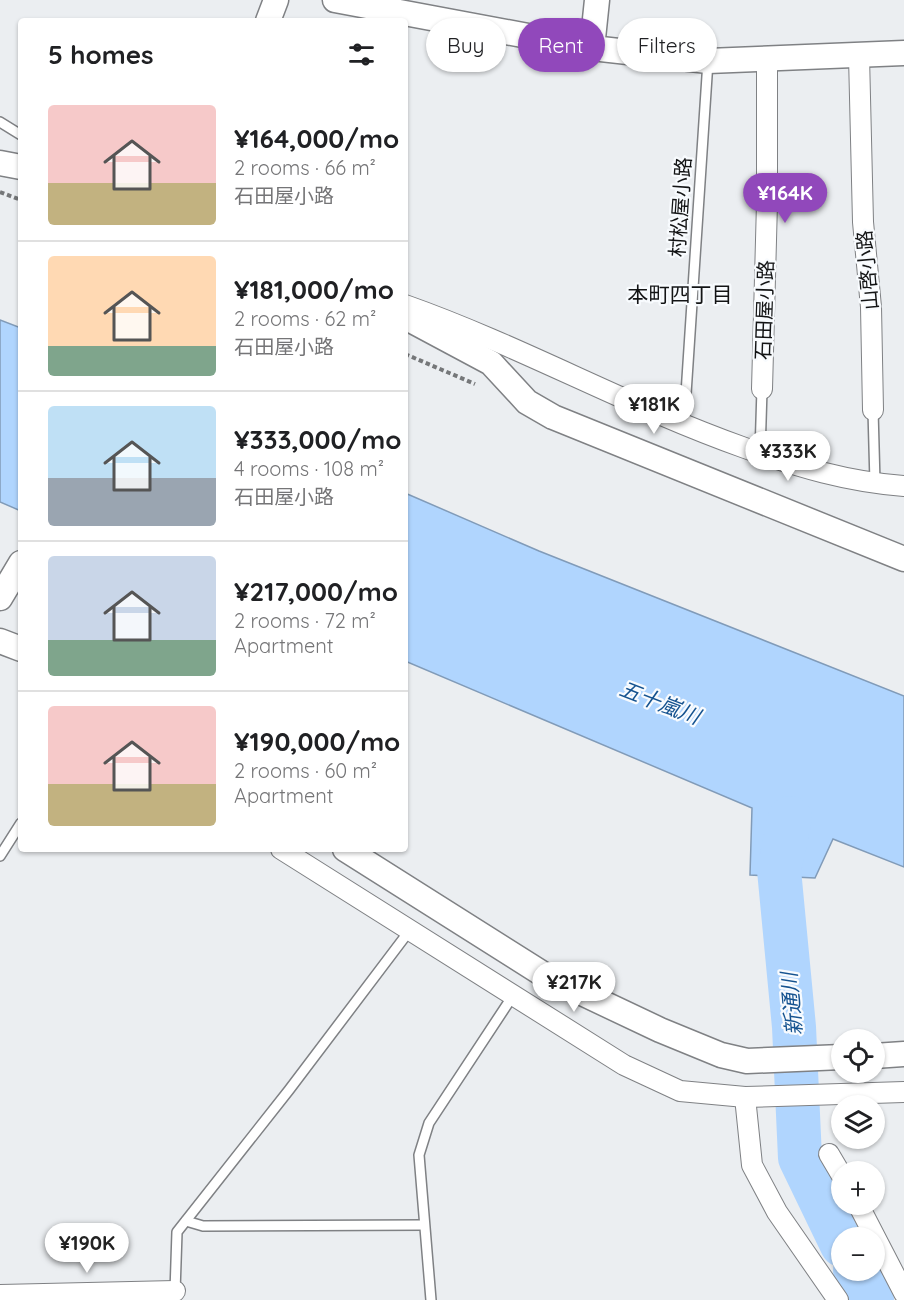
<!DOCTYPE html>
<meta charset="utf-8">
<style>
body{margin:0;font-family:Quicksand,"Noto Sans JP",sans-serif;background:#f6f6f6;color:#202124;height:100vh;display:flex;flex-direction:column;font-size:22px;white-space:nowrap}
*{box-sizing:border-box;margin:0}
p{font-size:20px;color:#757577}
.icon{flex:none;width:33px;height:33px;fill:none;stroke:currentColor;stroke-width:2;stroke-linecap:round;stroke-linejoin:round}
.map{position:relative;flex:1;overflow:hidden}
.side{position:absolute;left:18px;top:18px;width:390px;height:834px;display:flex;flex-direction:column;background:#fff;border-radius:6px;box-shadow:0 2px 4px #0004}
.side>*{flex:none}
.banner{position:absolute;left:426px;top:18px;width:387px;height:54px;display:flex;gap:12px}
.fabs{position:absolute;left:831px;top:1029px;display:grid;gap:12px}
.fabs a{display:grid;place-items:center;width:54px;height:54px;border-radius:50%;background:#fff;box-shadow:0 2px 4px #0004;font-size:30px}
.price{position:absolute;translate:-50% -51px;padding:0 14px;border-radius:21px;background:#fff;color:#222;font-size:20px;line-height:39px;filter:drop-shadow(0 2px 3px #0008)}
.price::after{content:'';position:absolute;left:50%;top:36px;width:18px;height:14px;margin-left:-9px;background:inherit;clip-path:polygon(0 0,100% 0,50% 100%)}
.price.selected{background:#9148bb;color:#fff}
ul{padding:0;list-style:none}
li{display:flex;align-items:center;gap:18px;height:150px;padding:0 30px}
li+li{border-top:2px solid #e0e0e0}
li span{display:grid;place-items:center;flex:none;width:168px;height:120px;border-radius:6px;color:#555}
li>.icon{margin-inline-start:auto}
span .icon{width:72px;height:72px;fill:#fffc;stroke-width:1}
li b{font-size:26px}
h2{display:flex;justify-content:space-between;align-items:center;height:72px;padding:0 30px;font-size:26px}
.tag{padding:0 21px;border-radius:27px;background:#fff;box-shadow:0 2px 4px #0004;font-size:21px;line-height:54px}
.tag.selected{background:#9148bb;color:#fff}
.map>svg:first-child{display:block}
.water{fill:#b0d5fe;stroke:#819bb8;stroke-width:1.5}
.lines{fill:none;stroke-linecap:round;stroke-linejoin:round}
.river{stroke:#b0d5fe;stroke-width:44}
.service-casing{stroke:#7f8184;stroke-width:12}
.minor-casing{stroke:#7f8184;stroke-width:22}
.tertiary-casing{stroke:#7f8184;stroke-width:27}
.path{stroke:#757779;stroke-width:4;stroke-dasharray:4.5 3;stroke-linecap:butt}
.service{stroke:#fff;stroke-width:9}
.minor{stroke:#fff;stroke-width:20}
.tertiary{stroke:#fff;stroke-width:24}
.labels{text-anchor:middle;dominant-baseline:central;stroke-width:4.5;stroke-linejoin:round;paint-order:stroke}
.street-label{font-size:20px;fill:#131415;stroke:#f8fbfe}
.neighbourhood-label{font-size:21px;fill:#131415;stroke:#f8fbfe}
.water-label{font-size:21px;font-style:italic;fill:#155390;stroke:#f8fbfe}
</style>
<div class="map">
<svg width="904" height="1300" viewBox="0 0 904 1300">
<rect width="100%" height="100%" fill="#ebeef1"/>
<!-- water -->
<g class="water">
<polygon points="0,320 21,328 21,511 0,502"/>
<polygon points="405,493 539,551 904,696 904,867 833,839 815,878 750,875 752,808 405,661"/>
</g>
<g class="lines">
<!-- river -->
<g class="river">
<polyline points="790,818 779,870 794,1027 800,1158 842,1245"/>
<polyline points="855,1270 872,1300"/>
</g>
<defs>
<g id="service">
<polyline points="0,122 21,135"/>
<polyline points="873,410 875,483"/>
<polyline points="684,424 708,61"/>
<polyline points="760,453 762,389"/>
<polyline points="0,856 21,823"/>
<polyline points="186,1221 203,1226 424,1225"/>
<polyline points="175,1292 177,1232 289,1090 410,930"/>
<polyline points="431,1300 419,1155 429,1123 514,994"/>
</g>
<g id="minor">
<polyline points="859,56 863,222 871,307 873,410"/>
<path d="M 405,305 C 521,346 629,407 745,448 C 798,467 848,482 904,486"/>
<polyline points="762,389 767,203 767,59"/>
<polyline points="281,849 624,1065 680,1091 745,1097 904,1092"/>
<polyline points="745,1097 752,1165 777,1212 838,1300"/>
<polyline points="829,1154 842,1176"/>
<polyline points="858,1204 904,1293"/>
<polyline points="0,1295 175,1291"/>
</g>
<g id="tertiary">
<polyline points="335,0 592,48 708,61 904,53"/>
<polyline points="268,21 276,0"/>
<polyline points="592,48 597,0"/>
<polyline points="0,163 21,167"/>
<polyline points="405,317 491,363 527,402 553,417 904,559"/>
<polyline points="0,598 21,563"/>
<polyline points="0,641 21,649"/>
<polyline points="345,849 546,976 660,1030 721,1055 747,1061 842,1057"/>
<polyline points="874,1056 904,1054"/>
</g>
</defs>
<!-- service casing -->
<use href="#service" class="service-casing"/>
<!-- minor casing -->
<use href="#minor" class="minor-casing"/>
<!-- tertiary casing -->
<use href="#tertiary" class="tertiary-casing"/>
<!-- path -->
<g class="path">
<polyline points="0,192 21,200"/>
<polyline points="405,354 475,384"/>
</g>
<!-- service -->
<use href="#service" class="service"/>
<!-- minor -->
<use href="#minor" class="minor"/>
<!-- tertiary -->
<use href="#tertiary" class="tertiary"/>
</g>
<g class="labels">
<!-- street labels -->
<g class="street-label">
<text transform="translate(680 207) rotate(-86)">村松屋小路</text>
<text transform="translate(867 270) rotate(-95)">山啓小路</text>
<text transform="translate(764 310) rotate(-88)">石田屋小路</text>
</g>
<!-- neighbourhood labels -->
<g class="neighbourhood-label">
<text x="680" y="294">本町四丁目</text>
</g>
<!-- water labels -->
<g class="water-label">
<text transform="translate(660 702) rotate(21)">五十嵐川</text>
<text transform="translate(791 1004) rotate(-95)">新通川</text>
</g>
</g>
</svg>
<div class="fabs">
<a><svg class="icon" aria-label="locate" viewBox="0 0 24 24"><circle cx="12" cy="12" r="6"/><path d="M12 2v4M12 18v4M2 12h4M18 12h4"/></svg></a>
<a><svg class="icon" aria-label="layers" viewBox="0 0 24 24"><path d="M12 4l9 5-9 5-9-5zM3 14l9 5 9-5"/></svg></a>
<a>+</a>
<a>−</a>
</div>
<b class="price selected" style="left:785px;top:224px">¥164K</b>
<b class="price" style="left:654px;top:435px">¥181K</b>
<b class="price" style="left:788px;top:482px">¥333K</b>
<b class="price" style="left:574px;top:1013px">¥217K</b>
<b class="price" style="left:87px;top:1274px">¥190K</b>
<div class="banner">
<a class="tag">Buy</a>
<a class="tag selected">Rent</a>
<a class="tag">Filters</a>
</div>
<section class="side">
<h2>5 homes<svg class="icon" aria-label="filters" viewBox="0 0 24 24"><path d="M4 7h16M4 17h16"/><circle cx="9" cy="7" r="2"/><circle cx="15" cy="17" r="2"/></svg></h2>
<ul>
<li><span style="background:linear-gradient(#f6c9c9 65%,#c2b280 0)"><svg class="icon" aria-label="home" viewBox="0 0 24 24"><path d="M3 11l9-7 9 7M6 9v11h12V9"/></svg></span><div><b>¥164,000/mo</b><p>2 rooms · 66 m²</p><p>石田屋小路</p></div></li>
<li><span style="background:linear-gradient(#ffd9b3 75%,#7fa58c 0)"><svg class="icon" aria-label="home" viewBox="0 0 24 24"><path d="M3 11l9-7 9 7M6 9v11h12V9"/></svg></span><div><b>¥181,000/mo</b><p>2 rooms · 62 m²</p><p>石田屋小路</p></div></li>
<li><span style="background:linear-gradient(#bfe0f5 60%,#9aa5b1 0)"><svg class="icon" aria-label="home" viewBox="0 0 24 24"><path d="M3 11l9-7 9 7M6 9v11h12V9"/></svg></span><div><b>¥333,000/mo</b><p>4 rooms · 108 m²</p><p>石田屋小路</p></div></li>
<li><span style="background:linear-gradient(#c9d6e8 70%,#7fa58c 0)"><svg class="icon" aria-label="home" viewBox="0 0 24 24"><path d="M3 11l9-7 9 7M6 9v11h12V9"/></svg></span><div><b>¥217,000/mo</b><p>2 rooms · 72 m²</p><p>Apartment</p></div></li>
<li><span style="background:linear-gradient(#f6c9c9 65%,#c2b280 0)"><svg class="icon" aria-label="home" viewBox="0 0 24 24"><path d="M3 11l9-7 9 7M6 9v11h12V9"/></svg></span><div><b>¥190,000/mo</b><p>2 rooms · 60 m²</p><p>Apartment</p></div></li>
</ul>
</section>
</div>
